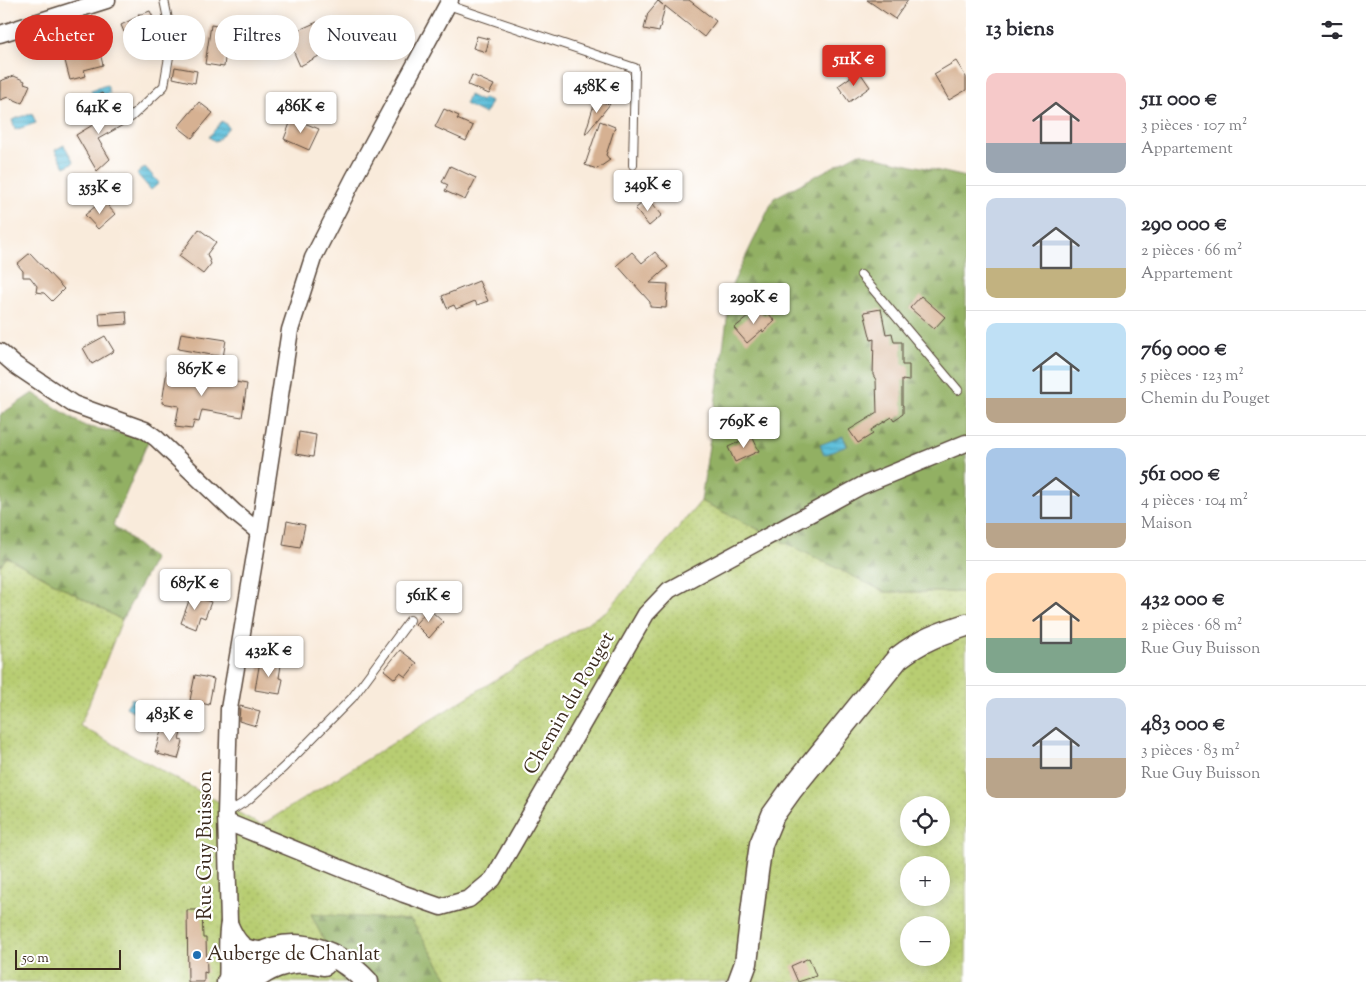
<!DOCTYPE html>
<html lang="fr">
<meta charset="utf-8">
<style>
body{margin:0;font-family:"Sorts Mill Goudy",serif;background:#f7f7f7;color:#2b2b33;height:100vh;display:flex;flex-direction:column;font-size:19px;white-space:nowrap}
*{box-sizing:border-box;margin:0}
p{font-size:16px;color:#7c7c81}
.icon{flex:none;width:28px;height:28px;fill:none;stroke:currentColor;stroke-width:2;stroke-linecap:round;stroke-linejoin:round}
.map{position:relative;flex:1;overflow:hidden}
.details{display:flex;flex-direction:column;background:#fff;width:400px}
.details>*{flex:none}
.banner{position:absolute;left:15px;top:15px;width:475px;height:45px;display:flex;gap:10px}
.tools{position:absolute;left:900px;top:796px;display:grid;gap:10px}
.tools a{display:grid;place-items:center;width:50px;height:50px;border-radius:50%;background:#fff;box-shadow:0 2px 12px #0003;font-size:25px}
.scale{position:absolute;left:15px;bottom:12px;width:106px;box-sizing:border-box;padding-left:5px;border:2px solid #3b2a1e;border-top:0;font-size:14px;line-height:18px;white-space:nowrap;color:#3b2a1e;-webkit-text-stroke:4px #fff;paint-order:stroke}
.price{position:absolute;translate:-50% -42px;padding:0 11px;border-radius:5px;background:#fff;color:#222;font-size:16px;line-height:32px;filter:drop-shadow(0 1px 2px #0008)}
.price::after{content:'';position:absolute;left:50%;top:30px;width:15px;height:11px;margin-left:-8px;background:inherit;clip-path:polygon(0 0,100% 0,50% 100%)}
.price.on{background:#d93025;color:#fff}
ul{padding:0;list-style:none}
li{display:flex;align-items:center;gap:15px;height:125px;padding:0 20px}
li+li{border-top:1px solid #e1e1e2}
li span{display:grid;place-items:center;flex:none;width:140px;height:100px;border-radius:10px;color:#555}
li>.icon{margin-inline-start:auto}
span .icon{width:60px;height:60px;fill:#fffc;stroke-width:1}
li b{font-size:21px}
h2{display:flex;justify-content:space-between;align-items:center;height:60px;padding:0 20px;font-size:21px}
.chip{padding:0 18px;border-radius:22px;background:#fff;box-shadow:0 2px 12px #0003;font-size:18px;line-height:45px}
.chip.on{background:#d93025;color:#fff}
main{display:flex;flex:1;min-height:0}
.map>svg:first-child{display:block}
.grass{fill:url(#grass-dots);stroke:#7a7c48;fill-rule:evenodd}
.forest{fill:url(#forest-firs);stroke:#666d41}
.water{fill:url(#water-rules);stroke:#4c757d}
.building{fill:#d6b192}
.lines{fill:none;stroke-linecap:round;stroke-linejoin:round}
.service-casing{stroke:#58473a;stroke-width:10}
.minor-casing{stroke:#58473a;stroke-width:19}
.secondary-casing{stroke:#58473a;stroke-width:25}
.service{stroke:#fff;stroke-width:8}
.minor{stroke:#fff;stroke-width:16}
.secondary{stroke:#fff;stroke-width:22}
.poi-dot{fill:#1f6fb2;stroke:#fff;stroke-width:2}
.labels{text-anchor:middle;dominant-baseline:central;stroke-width:4.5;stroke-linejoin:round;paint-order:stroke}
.street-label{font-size:20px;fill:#3b2a1e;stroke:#fff}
.poi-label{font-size:20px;fill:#3b2a1e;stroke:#fff;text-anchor:start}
</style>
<main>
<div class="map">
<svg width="966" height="982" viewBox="0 0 966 982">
<defs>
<pattern id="grass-dots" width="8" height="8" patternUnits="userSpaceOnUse" patternTransform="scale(1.25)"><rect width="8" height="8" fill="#b8cd72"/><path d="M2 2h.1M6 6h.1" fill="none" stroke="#9fb062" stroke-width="1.8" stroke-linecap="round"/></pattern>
<pattern id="forest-firs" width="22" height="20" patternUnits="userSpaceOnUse" patternTransform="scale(1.25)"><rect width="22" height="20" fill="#92b064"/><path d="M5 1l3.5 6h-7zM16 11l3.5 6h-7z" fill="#788f52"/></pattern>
<pattern id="water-rules" width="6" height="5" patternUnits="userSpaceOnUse" patternTransform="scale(1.25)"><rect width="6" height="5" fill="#5ec0dc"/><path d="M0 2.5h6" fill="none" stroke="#4f9cb2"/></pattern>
</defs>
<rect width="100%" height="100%" fill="#fff"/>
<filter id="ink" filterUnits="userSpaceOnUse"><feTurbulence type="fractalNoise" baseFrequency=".02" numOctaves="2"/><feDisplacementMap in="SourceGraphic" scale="10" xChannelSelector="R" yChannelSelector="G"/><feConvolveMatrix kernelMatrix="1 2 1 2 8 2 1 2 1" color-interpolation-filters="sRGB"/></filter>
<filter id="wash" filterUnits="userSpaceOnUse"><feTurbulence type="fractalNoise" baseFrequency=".0096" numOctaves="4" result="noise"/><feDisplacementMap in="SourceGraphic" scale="20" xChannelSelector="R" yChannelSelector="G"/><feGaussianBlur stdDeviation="1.12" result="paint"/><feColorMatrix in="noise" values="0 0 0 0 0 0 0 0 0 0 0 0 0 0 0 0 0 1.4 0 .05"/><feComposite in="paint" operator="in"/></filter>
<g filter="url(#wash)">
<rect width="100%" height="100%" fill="#f9ebdb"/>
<!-- grass -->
<path class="grass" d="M 701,501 L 885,592 L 966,592 L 966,982 L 450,982 L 411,920 L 312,915 L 344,982 L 0,982 L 0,566 L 7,557 L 122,620 L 80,726 L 261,825 L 608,610 ZM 909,805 L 941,805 L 941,838 L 909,838 ZM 909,865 L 941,865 L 941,898 L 909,898 ZM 909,925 L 941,925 L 941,958 L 909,958 Z"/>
<!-- forest -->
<g class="forest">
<polygon points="859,153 966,177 966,592 885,592 701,501 732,285 774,198"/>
<polygon points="33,393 85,426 149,439 113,525 154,559 122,620 7,557 0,566 0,415"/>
<polygon points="311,914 411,920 450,982 344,982"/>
</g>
<!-- water -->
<g class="water">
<polygon points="107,85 110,93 94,98 91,90"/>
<polygon points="469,95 481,101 483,98 491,101 485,114 465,104"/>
<polygon points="32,113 36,123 15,130 12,120"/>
<polygon points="222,121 229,127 216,142 209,137"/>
<polygon points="64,145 74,162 65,167 55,150"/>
<polygon points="145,167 159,183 151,190 137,174"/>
<polygon points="843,436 847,446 824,455 820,445"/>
<polygon points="132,698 153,711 152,718 148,718 147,720 126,707"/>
</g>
<g id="blocks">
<!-- building -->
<g class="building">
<polygon points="657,0 689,0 716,21 704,37 665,6 659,32 644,29 648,13 658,1 663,5"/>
<polygon points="867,0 908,0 895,19"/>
<polygon points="150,11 162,36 151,43 143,25 124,32 121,25 139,16 138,14 142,14"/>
<polygon points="317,22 325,37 313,44 319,56 300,66 292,48 296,46 290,34"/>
<polygon points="211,25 229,28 227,48 228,49 227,58 225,58 224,67 205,64"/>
<polygon points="477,36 489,39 486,52 473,48"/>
<polygon points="99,49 103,65 84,70 86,76 70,80 64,57"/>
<polygon points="956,61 966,77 966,90 949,100 934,74"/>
<polygon points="175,67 197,71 195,83 173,78"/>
<polygon points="859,71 870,87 849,102 838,86"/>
<polygon points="472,75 494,85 489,94 468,85"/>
<polygon points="14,76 25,81 24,83 30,85 22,103 8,97 0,100 0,81"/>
<polygon points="102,93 123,125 98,139 110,159 97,171 76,135 106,117 97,95"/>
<polygon points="595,101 610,104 586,134 585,134"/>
<polygon points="199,102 213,113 192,138 178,127"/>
<polygon points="444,109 459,116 457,119 473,126 466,141 435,127"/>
<polygon points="292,118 319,129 309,150 284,139"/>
<polygon points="600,121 615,127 606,155 610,160 597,169 585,165"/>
<polygon points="450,166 476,178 465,200 445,191 448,185 442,182"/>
<polygon points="648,198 662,215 649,226 635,209"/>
<polygon points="103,200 115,214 98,229 85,215"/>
<polygon points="199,229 216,242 207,254 211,264 203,274 179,256"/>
<polygon points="632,252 642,263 655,252 668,267 650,283 668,284 666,308 650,307 650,302 617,265"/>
<polygon points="30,253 64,289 52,301 44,293 36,292 37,286 30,277 23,277 23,271 17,264"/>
<polygon points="479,281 488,301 477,305 475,301 456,309 454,305 447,308 442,296"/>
<polygon points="921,296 945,317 934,329 910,308"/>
<polygon points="758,309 764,316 768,313 775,321 763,332 762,330 747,343 734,328"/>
<polygon points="881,309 886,334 892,333 894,342 902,342 902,365 909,365 909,381 902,380 902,405 903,405 903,414 894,420 892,417 871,430 873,434 858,443 849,430 877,413 876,380 873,375 874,339 871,340 864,312"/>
<polygon points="126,311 127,324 100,326 99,313"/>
<polygon points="181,333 226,340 223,357 178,349"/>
<polygon points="105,336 114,351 92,364 83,348"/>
<polygon points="167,370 247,384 242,417 202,410 199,422 194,421 192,429 175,427 179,406 162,403"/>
<polygon points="299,432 316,435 313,457 296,454"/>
<polygon points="752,436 759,451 735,462 728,447"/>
<polygon points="287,521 305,525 300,548 283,545"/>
<polygon points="191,595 211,602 205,618 200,616 196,629 181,623"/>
<polygon points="429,609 443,622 429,638 415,624"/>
<polygon points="400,650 417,663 406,677 400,673 395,679 384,670"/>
<polygon points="260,661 281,665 279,678 283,679 280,694 255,690"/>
<polygon points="195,675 214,679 209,705 190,700"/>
<polygon points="240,706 260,711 256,726 239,721"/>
<polygon points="163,724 182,729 179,740 183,741 178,759 158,754 159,752 155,752"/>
<polygon points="187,910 202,910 203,938 206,938 207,973 204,972 204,982 188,982"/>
<polygon points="809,958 816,976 798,982 791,966"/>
</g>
</g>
</g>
<g filter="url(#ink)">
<use href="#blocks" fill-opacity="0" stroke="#58473a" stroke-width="1"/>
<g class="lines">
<defs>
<g id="service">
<polyline points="448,5 635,68 633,165"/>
<polyline points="131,117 164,86 172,39 164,0"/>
<polyline points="861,275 958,390"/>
<polyline points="227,813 248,800 284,767 352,698 410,620"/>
</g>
<g id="minor">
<polyline points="0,34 107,0"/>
<polyline points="0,352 15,365 73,404 145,430 156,438 234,512 259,532"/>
<polyline points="227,822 404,894 441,907 469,899 493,879 646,614 669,590 861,486 966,443"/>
<path d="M 229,923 C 239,946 244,951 270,950"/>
<path d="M 227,982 C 229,962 225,942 229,923 L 226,814 L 229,709 L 259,532 L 290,330 L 313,258 L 354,178 L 450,0"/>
</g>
<g id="secondary">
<path d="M 228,982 C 236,973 245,962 256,956 C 296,934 338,951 367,982"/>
<path d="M 251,982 C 272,963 297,958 324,964"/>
<path d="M 739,982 L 746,963 L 757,872 L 761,844 L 773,815 L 791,790 L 898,658 C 921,640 939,634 966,625"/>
</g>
</defs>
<!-- service casing -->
<use href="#service" class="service-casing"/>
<!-- minor casing -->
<use href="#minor" class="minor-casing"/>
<!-- secondary casing -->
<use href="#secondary" class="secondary-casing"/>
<!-- service -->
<use href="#service" class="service"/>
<!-- minor -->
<use href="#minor" class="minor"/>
<!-- secondary -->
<use href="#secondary" class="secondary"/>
</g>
</g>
<!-- markers -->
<circle class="poi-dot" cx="197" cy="955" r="5"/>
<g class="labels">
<!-- street labels -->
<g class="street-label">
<text transform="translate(570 704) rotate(-60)">Chemin du Pouget</text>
<text transform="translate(206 845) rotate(-90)">Rue Guy Buisson</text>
</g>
<!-- poi labels -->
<g class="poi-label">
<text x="207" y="955">Auberge de Chanlat</text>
</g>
</g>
</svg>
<div class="tools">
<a><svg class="icon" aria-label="locate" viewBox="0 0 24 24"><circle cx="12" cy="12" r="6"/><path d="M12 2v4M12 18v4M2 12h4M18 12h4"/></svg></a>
<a>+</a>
<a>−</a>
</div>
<div class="scale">50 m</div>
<b class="price on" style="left:854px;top:87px">511K €</b>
<b class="price" style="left:597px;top:114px">458K €</b>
<b class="price" style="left:301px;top:134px">486K €</b>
<b class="price" style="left:99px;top:135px">641K €</b>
<b class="price" style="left:648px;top:212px">349K €</b>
<b class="price" style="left:100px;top:215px">353K €</b>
<b class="price" style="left:754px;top:325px">290K €</b>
<b class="price" style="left:202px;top:397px">867K €</b>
<b class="price" style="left:744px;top:449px">769K €</b>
<b class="price" style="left:195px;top:611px">687K €</b>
<b class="price" style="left:429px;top:623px">561K €</b>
<b class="price" style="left:269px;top:678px">432K €</b>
<b class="price" style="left:170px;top:742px">483K €</b>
<div class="banner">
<a class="chip on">Acheter</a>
<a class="chip">Louer</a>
<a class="chip">Filtres</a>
<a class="chip">Nouveau</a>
</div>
</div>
<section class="details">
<h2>13 biens<svg class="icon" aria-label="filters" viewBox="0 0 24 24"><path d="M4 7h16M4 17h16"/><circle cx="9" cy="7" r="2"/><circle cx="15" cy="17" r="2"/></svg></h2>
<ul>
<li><span style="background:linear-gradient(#f6c9c9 70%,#9aa5b1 0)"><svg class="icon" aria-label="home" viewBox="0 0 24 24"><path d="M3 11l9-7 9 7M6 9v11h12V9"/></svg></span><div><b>511 000 €</b><p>3 pièces · 107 m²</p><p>Appartement</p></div></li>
<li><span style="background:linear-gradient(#c9d6e8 70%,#c2b280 0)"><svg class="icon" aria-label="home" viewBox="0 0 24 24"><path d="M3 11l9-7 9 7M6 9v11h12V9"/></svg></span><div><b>290 000 €</b><p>2 pièces · 66 m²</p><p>Appartement</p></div></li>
<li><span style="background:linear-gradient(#bfe0f5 75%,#b9a48a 0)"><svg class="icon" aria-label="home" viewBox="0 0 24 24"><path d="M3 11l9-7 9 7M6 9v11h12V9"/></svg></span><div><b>769 000 €</b><p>5 pièces · 123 m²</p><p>Chemin du Pouget</p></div></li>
<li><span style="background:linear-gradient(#a9c7e8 75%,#b9a48a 0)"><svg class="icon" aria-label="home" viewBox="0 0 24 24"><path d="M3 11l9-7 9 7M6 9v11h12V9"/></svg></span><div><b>561 000 €</b><p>4 pièces · 104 m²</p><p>Maison</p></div></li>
<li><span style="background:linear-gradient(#ffd9b3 65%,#7fa58c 0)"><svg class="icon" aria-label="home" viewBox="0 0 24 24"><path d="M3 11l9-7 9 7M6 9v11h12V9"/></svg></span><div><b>432 000 €</b><p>2 pièces · 68 m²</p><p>Rue Guy Buisson</p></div></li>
<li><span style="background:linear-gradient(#c9d6e8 60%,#b9a48a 0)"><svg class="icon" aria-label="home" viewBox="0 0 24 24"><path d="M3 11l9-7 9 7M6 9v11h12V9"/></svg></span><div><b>483 000 €</b><p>3 pièces · 83 m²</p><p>Rue Guy Buisson</p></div></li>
</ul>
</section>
</main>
